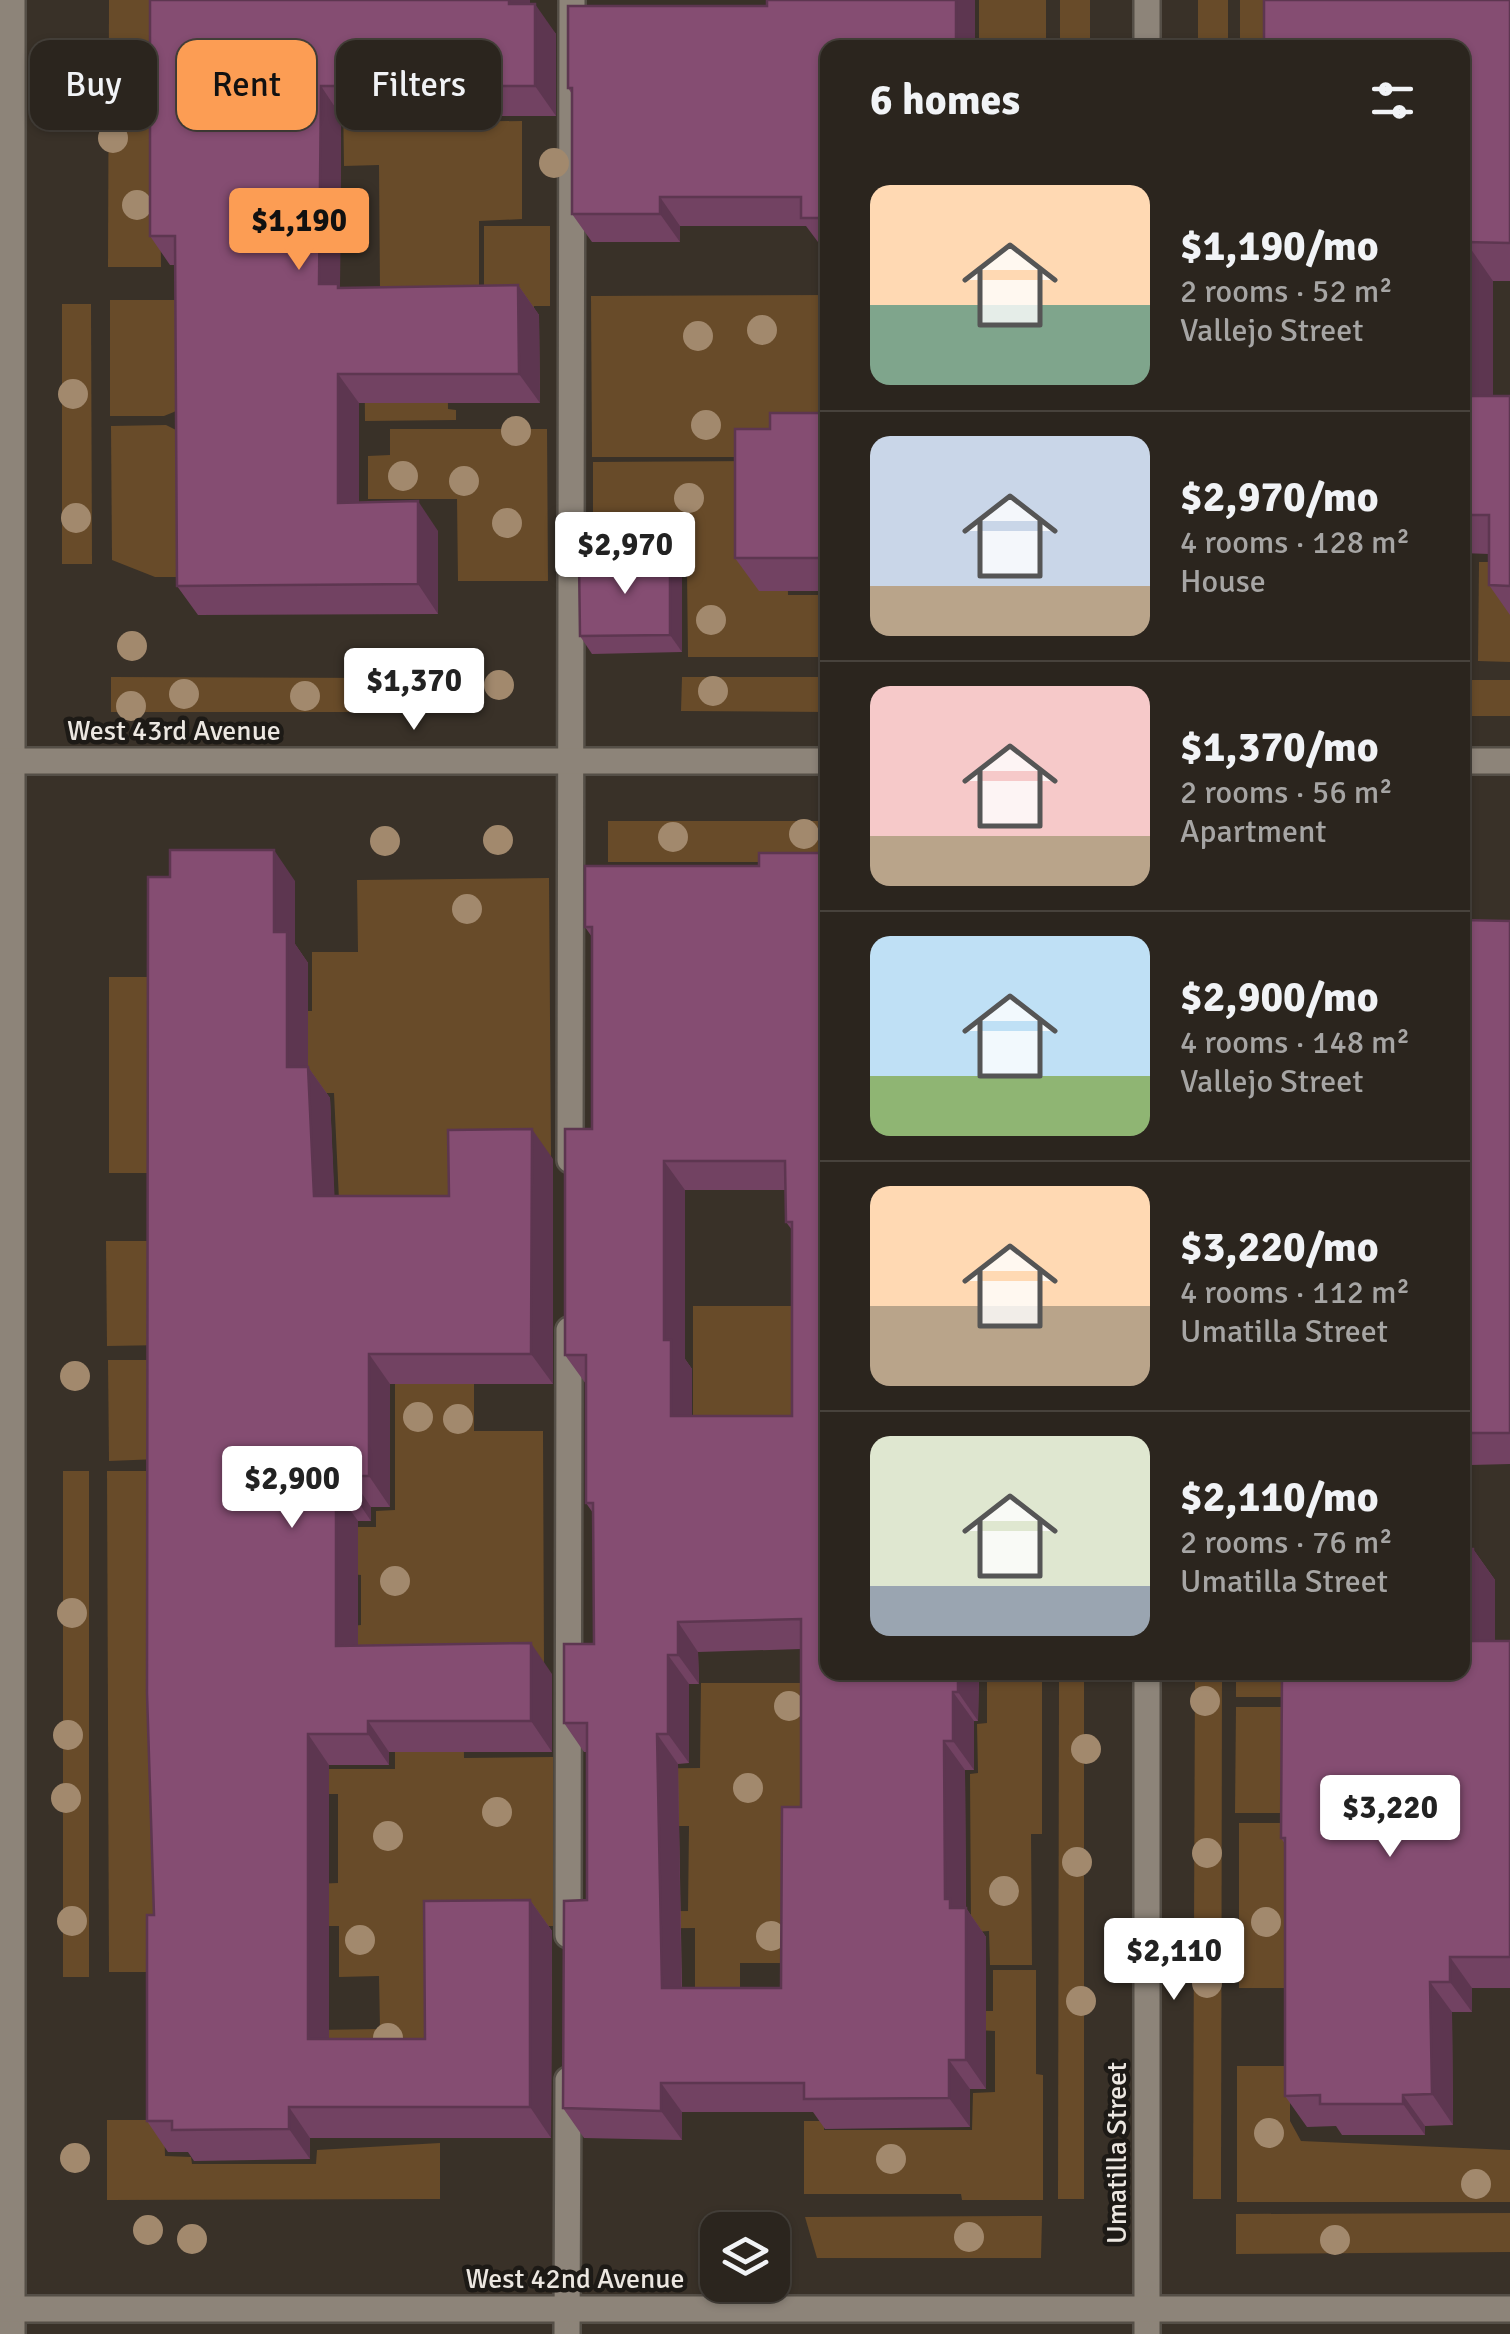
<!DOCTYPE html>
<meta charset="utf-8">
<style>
body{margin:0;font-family:Signika,sans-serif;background:#37312b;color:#f1f3f6;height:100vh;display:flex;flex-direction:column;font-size:38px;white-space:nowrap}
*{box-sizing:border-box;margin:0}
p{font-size:32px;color:#a6a5a4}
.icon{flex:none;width:55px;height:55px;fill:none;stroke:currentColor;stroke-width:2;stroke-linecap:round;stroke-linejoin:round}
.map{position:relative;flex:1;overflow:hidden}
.sheet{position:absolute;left:820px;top:40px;width:650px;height:1640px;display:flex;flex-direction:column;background:#2b251e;border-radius:20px;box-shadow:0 2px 8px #0004,0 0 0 2px #47423c}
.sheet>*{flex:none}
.guide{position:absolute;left:30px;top:40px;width:640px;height:90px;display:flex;gap:20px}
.buttons{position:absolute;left:700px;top:2212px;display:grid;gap:20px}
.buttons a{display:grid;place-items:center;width:90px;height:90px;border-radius:20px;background:#2b251e;box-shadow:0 2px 8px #0004,0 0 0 2px #47423c;font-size:50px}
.price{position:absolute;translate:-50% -85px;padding:0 22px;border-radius:10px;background:#fff;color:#222;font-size:32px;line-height:65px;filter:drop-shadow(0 2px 5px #0008)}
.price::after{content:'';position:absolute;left:50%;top:60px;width:30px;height:22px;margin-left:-15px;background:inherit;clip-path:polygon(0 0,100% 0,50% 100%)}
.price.on{background:#fc9d54;color:#111}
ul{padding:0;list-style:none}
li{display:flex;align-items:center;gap:30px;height:250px;padding:0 50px}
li+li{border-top:2px solid #47423c}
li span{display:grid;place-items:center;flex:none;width:280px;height:200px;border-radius:20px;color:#555}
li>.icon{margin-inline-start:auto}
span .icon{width:120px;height:120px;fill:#fffc;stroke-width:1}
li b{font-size:42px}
h2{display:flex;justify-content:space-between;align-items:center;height:120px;padding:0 50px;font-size:42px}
.tag{padding:0 35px;border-radius:20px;background:#2b251e;box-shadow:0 2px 8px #0004,0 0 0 2px #47423c;font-size:35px;line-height:90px}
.tag.on{background:#fc9d54;color:#111}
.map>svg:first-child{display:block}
.green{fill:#684b29}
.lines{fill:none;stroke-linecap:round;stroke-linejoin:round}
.service-casing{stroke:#554f47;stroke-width:30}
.minor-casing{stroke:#554f47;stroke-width:30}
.service{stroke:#8d8479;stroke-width:25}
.minor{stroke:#8d8479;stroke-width:25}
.tree{fill:#a2896d}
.wall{fill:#724262;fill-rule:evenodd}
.shaded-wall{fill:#5d3650}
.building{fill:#854d72;stroke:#5d3650;stroke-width:2.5;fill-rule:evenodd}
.labels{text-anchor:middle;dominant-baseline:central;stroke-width:9;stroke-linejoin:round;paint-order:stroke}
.street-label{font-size:28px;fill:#ece7e1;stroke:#1d1a16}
</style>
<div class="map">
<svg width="1510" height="2334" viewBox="0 0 1510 2334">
<rect width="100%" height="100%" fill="#393128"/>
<!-- green -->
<g class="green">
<polygon points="109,0 158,0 161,267 108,267"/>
<rect x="979" y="0" width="67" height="47"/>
<rect x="1060" y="0" width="30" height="47"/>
<rect x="1198" y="0" width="30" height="47"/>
<polygon points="1240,0 1316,0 1286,48 1240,48"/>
<polygon points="425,44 425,122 522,121 522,219 479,221 479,293 380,293 379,165 344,166 343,99"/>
<polygon points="484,226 550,226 550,306 534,306 534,313 447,313 448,409 456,410 456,420 365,421 364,310 484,296"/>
<polygon points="827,295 827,444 789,457 592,457 591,296"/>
<polygon points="110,300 207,300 191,405 164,416 110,416"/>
<polygon points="62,304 91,304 92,564 62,564"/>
<polygon points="166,425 194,439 193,577 155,577 112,560 111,426"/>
<polygon points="390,429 547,429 548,581 458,581 457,499 368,499 368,456 390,455"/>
<polygon points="756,461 787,526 788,595 827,595 827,657 688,657 687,572 593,572 593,462"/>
<polygon points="1479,562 1510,562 1510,662 1478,661"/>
<polygon points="111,677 375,678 360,712 111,712"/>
<polygon points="682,677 827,677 827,712 681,711"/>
<rect x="1463" y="680" width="47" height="36"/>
<rect x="608" y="821" width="219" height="41"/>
<polygon points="549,878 551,1156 465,1157 465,1234 340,1222 334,1093 305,1093 194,1012 312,1011 312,952 358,952 357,880"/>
<polygon points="109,977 164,977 188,1173 109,1173"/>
<polygon points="106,1241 164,1241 166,1345 107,1346"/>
<polygon points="693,1306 827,1306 824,1451 693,1420"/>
<polygon points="395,1351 474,1351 474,1431 543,1431 544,1665 192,1642 361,1625 361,1575 350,1574 349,1527 376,1527 376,1511 395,1510"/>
<polygon points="108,1360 157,1360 159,1459 109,1461"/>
<rect x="63" y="1471" width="26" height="506"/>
<polygon points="107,1471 168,1471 166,1972 109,1972"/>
<polygon points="1195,1673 1222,1673 1221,2199 1193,2199"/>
<polygon points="1236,1673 1325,1673 1302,1697 1236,1697"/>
<polygon points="463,1675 464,1758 553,1757 553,1926 429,1926 429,2068 308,2069 313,2030 380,2029 379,1976 339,1977 339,1926 314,1926 314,1884 338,1883 338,1794 200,1794 200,1769 395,1769 395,1742"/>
<polygon points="987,1678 1042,1678 1042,1834 1031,1834 1032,1965 990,1965 989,1931 975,1932 971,1922 970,1774 978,1773 977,1724 987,1723"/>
<polygon points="1059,1679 1084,1679 1084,2199 1058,2199"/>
<polygon points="701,1683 814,1683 797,1963 740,1963 740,2010 695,1991 695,1928 600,1929 600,1912 688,1911 689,1826 604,1826 604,1769 700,1768"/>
<polygon points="1236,1707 1293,1707 1298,1813 1235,1813"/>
<rect x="1239" y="1823" width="60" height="165"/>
<polygon points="993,1970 1036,1970 1036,2074 1043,2075 1043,2200 962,2200 961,2194 804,2194 804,2121 824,2121 824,2130 972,2130 973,2093 995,2092 995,2031 976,2030 976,2011 993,2011"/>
<polygon points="1237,2066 1290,2066 1290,2121 1301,2141 1510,2150 1510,2202 1237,2202"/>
<polygon points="107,2120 164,2120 165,2156 191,2157 192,2164 316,2164 317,2150 440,2143 440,2199 107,2200"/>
<polygon points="1510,2213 1510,2252 1236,2254 1236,2214"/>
<polygon points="1042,2216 1041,2258 817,2258 805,2217"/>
</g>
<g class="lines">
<defs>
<g id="service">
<polyline points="570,1160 572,0"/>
<polyline points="568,1935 569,1330"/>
<polyline points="567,2334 568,2080"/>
</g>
<g id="minor">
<polyline points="12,0 12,2334"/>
<polyline points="1147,0 1147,48"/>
<polyline points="0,761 828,761"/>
<polyline points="1462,761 1510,761"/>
<polyline points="1147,1672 1147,2334"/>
<polyline points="0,2309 1510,2309"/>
</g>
</defs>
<!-- service casing -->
<use href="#service" class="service-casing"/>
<!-- minor casing -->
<use href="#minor" class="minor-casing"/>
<!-- service -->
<use href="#service" class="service"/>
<!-- minor -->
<use href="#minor" class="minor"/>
</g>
<!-- trees -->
<g class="tree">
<circle cx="113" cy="138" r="15"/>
<circle cx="554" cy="163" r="15"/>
<circle cx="137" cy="205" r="15"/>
<circle cx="762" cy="330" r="15"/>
<circle cx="698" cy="336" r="15"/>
<circle cx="73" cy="394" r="15"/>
<circle cx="706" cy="425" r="15"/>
<circle cx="516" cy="431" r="15"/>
<circle cx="403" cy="476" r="15"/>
<circle cx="464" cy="481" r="15"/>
<circle cx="689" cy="498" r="15"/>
<circle cx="76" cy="518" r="15"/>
<circle cx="507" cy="523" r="15"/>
<circle cx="711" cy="620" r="15"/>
<circle cx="132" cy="646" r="15"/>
<circle cx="499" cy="685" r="15"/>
<circle cx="713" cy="691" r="15"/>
<circle cx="184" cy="694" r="15"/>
<circle cx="305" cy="696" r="15"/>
<circle cx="131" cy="706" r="15"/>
<circle cx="804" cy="834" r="15"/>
<circle cx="673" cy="837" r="15"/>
<circle cx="498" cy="840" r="15"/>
<circle cx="385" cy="841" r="15"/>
<circle cx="467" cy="909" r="15"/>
<circle cx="75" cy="1376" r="15"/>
<circle cx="418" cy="1417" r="15"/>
<circle cx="458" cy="1419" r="15"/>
<circle cx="395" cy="1581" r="15"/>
<circle cx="72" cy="1613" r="15"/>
<circle cx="1205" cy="1701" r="15"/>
<circle cx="789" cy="1706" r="15"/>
<circle cx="68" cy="1735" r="15"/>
<circle cx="1086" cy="1749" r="15"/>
<circle cx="748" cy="1788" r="15"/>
<circle cx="66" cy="1798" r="15"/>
<circle cx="497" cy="1812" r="15"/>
<circle cx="388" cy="1836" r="15"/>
<circle cx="1207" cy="1853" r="15"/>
<circle cx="1077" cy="1862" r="15"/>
<circle cx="1004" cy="1891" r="15"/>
<circle cx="72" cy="1921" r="15"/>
<circle cx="1266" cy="1922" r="15"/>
<circle cx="771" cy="1936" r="15"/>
<circle cx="360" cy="1940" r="15"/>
<circle cx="1207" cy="1983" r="15"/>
<circle cx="1081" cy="2001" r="15"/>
<circle cx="388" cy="2038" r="15"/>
<circle cx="1269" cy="2133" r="15"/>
<circle cx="75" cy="2158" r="15"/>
<circle cx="891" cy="2159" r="15"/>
<circle cx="1476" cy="2184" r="15"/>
<circle cx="148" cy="2230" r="15"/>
<circle cx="969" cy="2237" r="15"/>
<circle cx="192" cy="2239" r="15"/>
<circle cx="1335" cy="2240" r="15"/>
</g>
<!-- wall -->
<g class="wall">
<polygon points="150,0 530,0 530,4 556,34 556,116 341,116 340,288 518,285 539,315 540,403 359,403 359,502 438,531 438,614 198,615 177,586 175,265 170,265 150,236"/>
<polygon points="975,0 975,48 828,48 828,246 821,246 806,226 680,226 680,242 592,242 572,214 572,94 568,88 767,6"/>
<polygon points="1510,0 1510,281 1493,281 1493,396 1510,396 1510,615 1489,585 1489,554 1462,553 1462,48"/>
<polygon points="828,413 828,591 759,591 735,558 770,429"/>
<polygon points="682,577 682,652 592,654 580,636"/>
<path d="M 759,866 L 979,1672 L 978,1721 L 974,1721 L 974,1770 L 965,1770 L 966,1908 L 986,1937 L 986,2089 L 970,2089 L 970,2127 L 825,2129 L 813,2112 L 682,2112 L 682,2140 L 584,2138 L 563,2108 L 587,1900 L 587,1752 L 584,1752 L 564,1723 L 594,1644 L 593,1513 L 586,1503 L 586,1384 L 565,1355 L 592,1129 L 592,937 L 585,927 ZM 685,1190 L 786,1190 L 786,1222 L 792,1230 L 792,1416 L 692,1416 L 692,1369 L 685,1359 ZM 801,1649 L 801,1807 L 781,1988 L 682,1988 L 678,1764 L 689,1763 L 689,1684 L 699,1684 L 698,1652 Z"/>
<polygon points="170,877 295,881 295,944 308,963 308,1067 330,1098 334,1196 449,1196 553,1159 553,1384 390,1384 390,1507 371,1507 371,1521 358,1521 358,1646 552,1674 552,1752 389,1752 389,1765 329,1765 329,2039 425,2039 530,1900 552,1931 551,2138 310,2138 310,2159 194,2161 188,2152 168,2152 147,2121 154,1915"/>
<polygon points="1462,920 1510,921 1510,1464 1471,1465 1471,1549 1473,1549 1495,1580 1495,1641 1510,1641 1510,1988 1472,1988 1472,2012 1452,2012 1453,2125 1425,2126 1425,2135 1342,2135 1336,2126 1307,2127 1285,2096 1285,1844 1281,1838 1462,1672"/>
</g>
<!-- shaded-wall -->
<g class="shaded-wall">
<polygon points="509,0 530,0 530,34 509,4"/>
<rect x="956" y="0" width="19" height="48"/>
<polygon points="535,4 556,34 556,116 535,86"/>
<polygon points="321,86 341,116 340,287 359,314 319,284"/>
<polygon points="660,197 680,226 680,242 660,214"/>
<polygon points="1466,242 1493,281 1493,435 1466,396"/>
<polygon points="518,285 539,315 540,403 519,374"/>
<polygon points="338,374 359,403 359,532 338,503"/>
<polygon points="418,501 438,531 438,614 418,584"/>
<polygon points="670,559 682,577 682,652 670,635"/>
<polygon points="274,850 295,881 295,944 308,963 308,1098 287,1067 274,932"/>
<polygon points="308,1067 330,1098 336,1227 314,1196"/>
<polygon points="532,1129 553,1159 553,1384 531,1354"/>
<polygon points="664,1161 685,1190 685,1359 692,1369 692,1445 671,1416 664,1340"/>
<polygon points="369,1354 390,1384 390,1507 369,1476"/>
<polygon points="1462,1452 1471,1465 1471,1580 1462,1567"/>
<polygon points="350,1476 371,1507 371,1521 350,1490"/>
<polygon points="336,1490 358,1521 358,1677 336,1646"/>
<polygon points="1473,1549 1495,1580 1495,1672 1473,1641"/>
<polygon points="678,1622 698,1652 699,1684 678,1655"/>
<polygon points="531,1643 552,1674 552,1752 531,1721"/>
<polygon points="668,1655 689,1684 689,1763 668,1734"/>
<polygon points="958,1672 979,1672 978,1721 958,1692"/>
<polygon points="953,1692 974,1721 974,1770 953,1741"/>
<polygon points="368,1721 389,1752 389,1765 368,1734"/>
<polygon points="308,1734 329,1765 329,2070 308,2039"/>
<polygon points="657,1734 678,1764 682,2018 662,1988"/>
<polygon points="944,1741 965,1770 966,1921 966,1908 986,1937 986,2089 966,2060 945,1899"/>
<polygon points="530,1900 552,1931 551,2138 530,2107"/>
<polygon points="1450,1957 1472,1988 1472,2012 1450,1982"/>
<polygon points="1430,1982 1452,2012 1453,2125 1432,2094"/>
<polygon points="949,2060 970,2089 970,2127 949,2098"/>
<polygon points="661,2083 682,2112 682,2140 661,2111"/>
<polygon points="1403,2095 1425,2126 1425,2135 1403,2104"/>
<polygon points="289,2107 310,2138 310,2159 289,2129"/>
</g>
<!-- building -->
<g class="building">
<polygon points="150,0 509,0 509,4 535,4 535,86 321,86 319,284 338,284 338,288 518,285 519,374 338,374 338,503 418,501 418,584 177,586 175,236 150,236"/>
<polygon points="767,0 956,0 956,48 828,48 828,218 801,218 801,197 660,197 660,214 572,214 572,88 568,88 568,6 767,6"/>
<polygon points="1264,0 1510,0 1510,243 1466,242 1466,396 1510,396 1510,586 1489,585 1489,515 1462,515 1462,48 1264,48"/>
<polygon points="770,413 828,413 828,558 735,558 735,429 770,429"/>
<polygon points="579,559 670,559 670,635 580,636"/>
<polygon points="170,850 274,850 274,932 287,932 287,1067 308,1067 314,1196 449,1196 448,1130 532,1129 531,1354 369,1354 369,1476 350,1476 350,1490 336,1490 336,1646 531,1643 531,1721 368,1721 368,1734 308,1734 308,2039 425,2039 424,1901 530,1900 530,2107 289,2107 289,2129 172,2130 172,2121 147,2121 147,1915 154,1915 147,1693 148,877 170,877"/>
<path d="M 759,853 L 828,853 L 828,1672 L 958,1672 L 958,1692 L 953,1692 L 953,1741 L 944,1741 L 945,1899 L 950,1899 L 950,1908 L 966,1908 L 966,2060 L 949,2060 L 949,2098 L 804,2099 L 804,2083 L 661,2083 L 661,2111 L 563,2108 L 564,1901 L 587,1900 L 587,1723 L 564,1723 L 564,1644 L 594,1644 L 593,1503 L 586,1503 L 586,1355 L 565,1355 L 565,1129 L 592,1129 L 592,927 L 585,927 L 585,866 L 759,866 ZM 664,1161 L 785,1161 L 786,1222 L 792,1222 L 792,1416 L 671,1416 L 671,1340 L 664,1340 ZM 801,1619 L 801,1807 L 782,1807 L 781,1988 L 662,1988 L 657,1734 L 668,1734 L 668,1655 L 678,1655 L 678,1622 Z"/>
<polygon points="1462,920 1510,921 1510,1433 1462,1433"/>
<polygon points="1462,1549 1473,1549 1473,1641 1510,1641 1510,1957 1450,1957 1450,1982 1430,1982 1432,2094 1403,2095 1403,2104 1320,2104 1320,2095 1285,2096 1285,1838 1281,1838 1282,1672 1462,1672"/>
</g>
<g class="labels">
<!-- street labels -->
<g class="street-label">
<text x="174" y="731">West 43rd Avenue</text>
<text transform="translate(1117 2153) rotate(-90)">Umatilla Street</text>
<text x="575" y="2279">West 42nd Avenue</text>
</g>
</g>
</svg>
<div class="buttons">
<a><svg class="icon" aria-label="layers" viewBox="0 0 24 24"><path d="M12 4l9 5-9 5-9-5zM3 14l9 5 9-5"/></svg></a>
</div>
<b class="price on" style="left:299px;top:273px">$1,190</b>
<b class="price" style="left:625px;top:597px">$2,970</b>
<b class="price" style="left:414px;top:733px">$1,370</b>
<b class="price" style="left:292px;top:1531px">$2,900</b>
<b class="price" style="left:1390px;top:1860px">$3,220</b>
<b class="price" style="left:1174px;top:2003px">$2,110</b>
<div class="guide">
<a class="tag">Buy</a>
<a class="tag on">Rent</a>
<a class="tag">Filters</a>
</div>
<section class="sheet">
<h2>6 homes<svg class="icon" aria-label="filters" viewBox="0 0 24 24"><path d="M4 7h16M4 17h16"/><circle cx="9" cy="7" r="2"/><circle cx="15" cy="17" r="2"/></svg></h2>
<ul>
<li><span style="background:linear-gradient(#ffd9b3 60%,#7fa58c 0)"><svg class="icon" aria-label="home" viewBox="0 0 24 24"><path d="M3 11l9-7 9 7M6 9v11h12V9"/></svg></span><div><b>$1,190/mo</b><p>2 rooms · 52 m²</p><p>Vallejo Street</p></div></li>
<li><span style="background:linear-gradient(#c9d6e8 75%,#b9a48a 0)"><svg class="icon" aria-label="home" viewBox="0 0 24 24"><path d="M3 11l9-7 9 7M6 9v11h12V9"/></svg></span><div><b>$2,970/mo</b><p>4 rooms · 128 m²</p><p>House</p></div></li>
<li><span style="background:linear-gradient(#f6c9c9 75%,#b9a48a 0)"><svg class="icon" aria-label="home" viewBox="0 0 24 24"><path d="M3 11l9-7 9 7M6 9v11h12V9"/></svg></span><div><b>$1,370/mo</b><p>2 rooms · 56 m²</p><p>Apartment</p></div></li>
<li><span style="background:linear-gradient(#bfe0f5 70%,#8fb573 0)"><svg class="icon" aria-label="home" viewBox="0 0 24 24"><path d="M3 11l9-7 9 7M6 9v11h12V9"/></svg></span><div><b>$2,900/mo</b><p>4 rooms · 148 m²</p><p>Vallejo Street</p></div></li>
<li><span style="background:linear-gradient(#ffd9b3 60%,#b9a48a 0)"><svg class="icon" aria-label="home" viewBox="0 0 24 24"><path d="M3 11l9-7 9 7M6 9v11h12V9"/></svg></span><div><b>$3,220/mo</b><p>4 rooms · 112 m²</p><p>Umatilla Street</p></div></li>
<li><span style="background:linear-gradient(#dfe7d0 75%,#9aa5b1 0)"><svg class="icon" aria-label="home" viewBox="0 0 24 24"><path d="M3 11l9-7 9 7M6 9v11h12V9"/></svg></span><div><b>$2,110/mo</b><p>2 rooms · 76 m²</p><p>Umatilla Street</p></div></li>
</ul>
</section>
</div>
